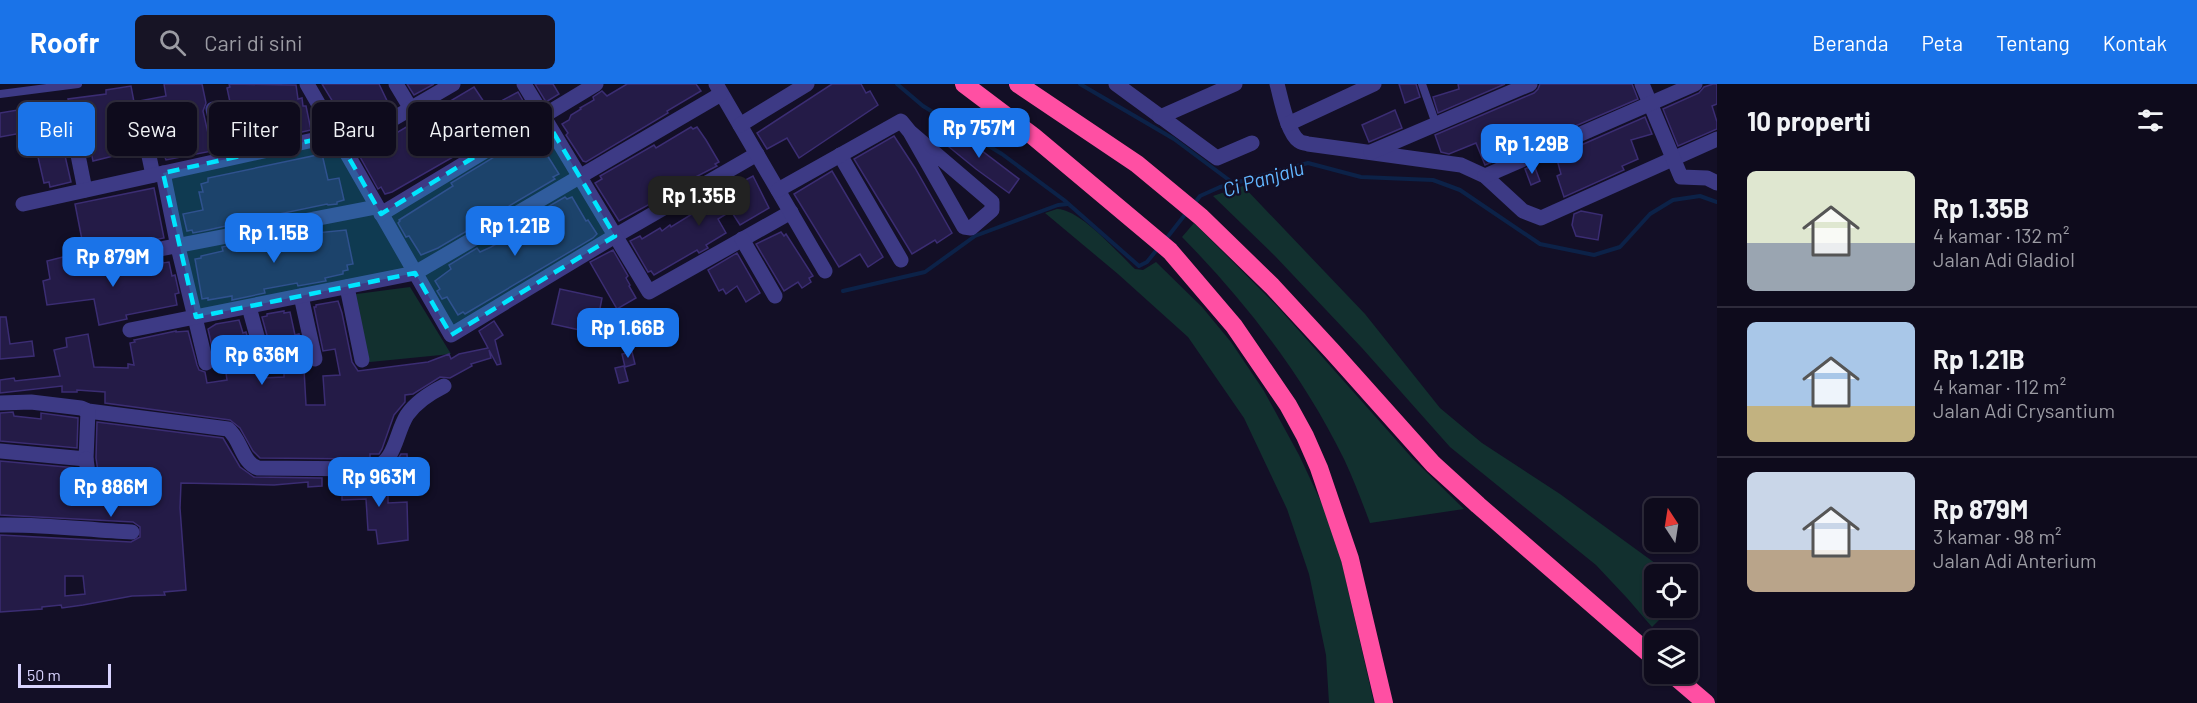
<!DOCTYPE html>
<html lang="id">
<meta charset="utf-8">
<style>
body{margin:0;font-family:Barlow,sans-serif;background:#171425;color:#f1f3f6;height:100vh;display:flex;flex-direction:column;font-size:22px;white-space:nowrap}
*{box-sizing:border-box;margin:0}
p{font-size:20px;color:#9b9ba3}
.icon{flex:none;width:33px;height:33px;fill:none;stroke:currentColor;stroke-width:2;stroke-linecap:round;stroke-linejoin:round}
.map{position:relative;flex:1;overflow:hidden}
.side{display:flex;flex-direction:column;background:#0e0b1c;width:480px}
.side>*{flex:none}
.top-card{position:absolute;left:18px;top:18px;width:570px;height:54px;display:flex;gap:12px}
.needle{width:39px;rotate:348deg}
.controls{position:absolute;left:1644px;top:414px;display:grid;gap:12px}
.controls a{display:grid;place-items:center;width:54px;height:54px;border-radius:9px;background:#0e0b1c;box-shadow:0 2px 4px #0004,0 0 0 2px #2e2b3b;font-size:30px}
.scale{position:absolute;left:18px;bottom:15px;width:93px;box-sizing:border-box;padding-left:6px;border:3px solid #d9d4ff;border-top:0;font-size:16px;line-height:21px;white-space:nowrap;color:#d9d4ff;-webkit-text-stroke:4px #130f26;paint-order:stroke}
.price{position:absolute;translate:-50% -51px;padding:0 14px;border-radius:12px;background:#1a73e8;color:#fff;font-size:20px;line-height:39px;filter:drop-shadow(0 2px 3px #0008)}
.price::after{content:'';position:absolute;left:50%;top:36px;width:18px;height:14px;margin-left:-9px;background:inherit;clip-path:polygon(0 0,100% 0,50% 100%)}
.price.selected{background:#222;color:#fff}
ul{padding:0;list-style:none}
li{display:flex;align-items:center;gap:18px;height:150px;padding:0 30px}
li+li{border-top:2px solid #2e2b3b}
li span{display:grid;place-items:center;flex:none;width:168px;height:120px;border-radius:9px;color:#555}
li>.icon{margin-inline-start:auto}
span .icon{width:72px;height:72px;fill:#fffc;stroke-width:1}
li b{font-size:26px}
h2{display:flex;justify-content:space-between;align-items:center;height:72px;padding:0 30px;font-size:26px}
.tag{padding:0 21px;border-radius:9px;background:#0e0b1c;box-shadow:0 2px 4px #0004,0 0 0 2px #2e2b3b;font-size:21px;line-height:54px}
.tag.selected{background:#1a73e8;color:#fff}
header{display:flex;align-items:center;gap:36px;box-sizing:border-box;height:84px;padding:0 30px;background:#1a73e8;color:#fff}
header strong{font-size:28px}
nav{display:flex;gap:33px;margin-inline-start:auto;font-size:21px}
.search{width:420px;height:54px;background:#171425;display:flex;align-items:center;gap:15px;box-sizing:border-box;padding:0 21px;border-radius:9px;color:#9b9ba3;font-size:22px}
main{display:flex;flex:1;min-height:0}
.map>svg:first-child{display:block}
.green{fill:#12302f}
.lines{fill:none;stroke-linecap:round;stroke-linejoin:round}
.stream{stroke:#0c2248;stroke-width:4}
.building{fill:#241b47;stroke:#3b2d73;stroke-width:1.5;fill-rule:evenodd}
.lane{stroke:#3d3a85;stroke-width:8}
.street{stroke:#3d3a85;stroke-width:15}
.highway{stroke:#ff4fa3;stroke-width:18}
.marked{fill:#00e5ff;fill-opacity:0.2;stroke:#00e5ff;stroke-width:4.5;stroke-dasharray:12 8;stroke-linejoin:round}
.labels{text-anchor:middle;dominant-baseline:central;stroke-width:4.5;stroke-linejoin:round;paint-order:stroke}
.water-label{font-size:20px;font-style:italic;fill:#62b6ff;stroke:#130f26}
</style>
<header>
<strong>Roofr</strong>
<div class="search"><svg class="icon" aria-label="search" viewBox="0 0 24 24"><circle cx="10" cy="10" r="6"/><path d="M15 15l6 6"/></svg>Cari di sini</div>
<nav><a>Beranda</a><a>Peta</a><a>Tentang</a><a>Kontak</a></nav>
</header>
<main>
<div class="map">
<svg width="1717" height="619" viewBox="0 0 1717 619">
<rect width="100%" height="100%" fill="#130f26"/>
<!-- green -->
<g class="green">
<polygon points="1243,102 1365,230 1440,324 1482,359 1560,410 1670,490 1654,490 1654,524 1671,524 1652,543 1627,514 1596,481 1450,363 1362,264 1275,172 1213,112"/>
<path d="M 1057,125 C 1080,125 1118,169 1135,185 L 1143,186 L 1156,178 L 1202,223 L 1231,258 L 1264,307 L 1299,371 L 1323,422 L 1338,462 L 1374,619 L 1329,619 L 1326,571 L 1309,490 L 1287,425 L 1244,334 L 1188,253 L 1118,190 L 1045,129 Z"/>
<path d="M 1194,139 L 1277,222 L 1413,375 L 1464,425 L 1370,439 C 1362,418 1354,396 1344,375 C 1304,293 1246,218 1182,153 Z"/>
<polygon points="410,203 451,270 360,279 349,211"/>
</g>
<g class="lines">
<!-- stream -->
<g class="stream">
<polyline points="897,0 923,22 1002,70 1064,116 1139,182 1147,178 1159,163"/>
<polyline points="1080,0 1174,55 1233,99"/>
<polyline points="1194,120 1200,112 1220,103 1308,79 1361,93 1433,96 1460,106 1540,160 1594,171 1620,163 1650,130 1673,116 1700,112 1717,118"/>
<polyline points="1166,155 1187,128"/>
<polyline points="843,207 925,188 975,152 1058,121 1068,120"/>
</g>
</g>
<!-- building -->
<g class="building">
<polygon points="164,0 202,0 206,19 203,27 212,67 166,76 161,63 157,64 150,33 141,29 136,31 133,37 138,66 93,77 91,67 89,68 87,58 85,58 82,38 51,44 55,65 63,63 71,98 50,103 49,98 44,99 32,47 0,53 0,29 47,21 48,24 69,19 68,15 106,10 106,6 131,2 134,18 166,12"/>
<polygon points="229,0 296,1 298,15 302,14 303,22 306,22 311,46 241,62 240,56 238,56 227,4 230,3"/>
<polygon points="322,0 379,0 390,23 352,45 349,41 347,41"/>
<polygon points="407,0 434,0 414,11"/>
<polygon points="535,0 553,0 559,10 546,18"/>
<polygon points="627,0 696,0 701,7 667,27 668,29 586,78 583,77 566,51 568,49 562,40 569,36 571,31 581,25 580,24 594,16 593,13 602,7 607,12"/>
<polygon points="832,0 861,0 866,9 870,7 878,21 799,74 787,54 767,65 757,49"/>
<polygon points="1399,0 1416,0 1420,13 1405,19"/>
<polygon points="1458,0 1505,0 1438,29 1433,13 1459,5"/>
<polygon points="1540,0 1632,0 1638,15 1485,81 1476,59 1449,70 1441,68 1435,51 1534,9 1538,5"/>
<polygon points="1713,0 1717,0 1717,20 1712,22 1717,38 1717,45 1678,62 1663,25 1699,9 1704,3"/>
<polygon points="474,3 488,24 518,8 530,29 392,108 385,110 381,103 378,105 359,71"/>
<polygon points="1395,26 1402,44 1369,58 1362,41"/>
<polygon points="1645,33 1652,50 1631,56 1638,75 1622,82 1624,86 1564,113 1557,92 1561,90 1556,72"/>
<polygon points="948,41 1019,95 1009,109 976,85 938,54"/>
<polygon points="691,43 693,45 697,43 706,56 719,78 715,80 717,82 674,104 670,109 619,137 595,99 602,95 600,92 654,61 656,64"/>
<polygon points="894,52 915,84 952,149 937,159 935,156 912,170 854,75"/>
<polygon points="537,55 559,90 553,93 555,95 438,164 421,171 409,152 406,153 398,139 400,137 399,136 453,102 451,99 519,58 521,62"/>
<polygon points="322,70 328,96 339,94 344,116 337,118 337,120 328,121 327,120 279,130 279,132 235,138 235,140 208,146 193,149 192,146 187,147 183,130 203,126 199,108 203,108 201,100 208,98 208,94"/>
<polygon points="1534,81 1540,97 1531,101 1525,85"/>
<polygon points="832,87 883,173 868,183 860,170 839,183 794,110"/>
<polygon points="753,92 769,124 740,141 731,127 718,135 726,149 706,161 708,164 699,169 697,166 654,191 651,187 648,188 630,157 640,152 642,155 660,144 662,147 670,141 671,143 723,111 721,109"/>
<polygon points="154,104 164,154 102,166 102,164 95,165 95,163 84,166 75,120"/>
<polygon points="565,113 567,115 572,113 586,137 588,136 597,150 593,154 465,230 463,228 458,231 447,213 442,215 437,207 440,205 435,197 451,185 449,181 477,164 480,168 491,163 543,133 546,129 544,125"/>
<polygon points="1581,127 1602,131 1598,156 1576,152 1572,141 1574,130"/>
<polygon points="316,145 316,149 346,146 353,180 347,181 348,186 343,187 343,190 325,194 326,197 298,202 297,199 264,205 265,209 232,216 232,212 208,216 208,214 202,215 195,175 201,174 201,172 223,167 222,163 250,157 250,162 261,160 272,157 271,153"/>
<polygon points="781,148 784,152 786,150 813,192 809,194 811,198 802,204 798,198 784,207 756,160"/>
<polygon points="613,166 628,192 626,194 630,201 629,202 636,214 617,225 590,178"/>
<polygon points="737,169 760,209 746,218 737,202 726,210 723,205 719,207 708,186"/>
<polygon points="71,171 74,188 76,188 77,191 162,175 163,179 169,178 172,192 175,191 179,209 175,210 177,221 126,231 127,235 99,241 94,215 47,221 43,197 50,195 47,177"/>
<polygon points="560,205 602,214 597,240 582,237 580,246 552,240"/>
<polygon points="338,217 342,229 352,278 358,287 428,278 449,270 451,275 459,270 488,264 479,247 494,237 503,251 495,256 501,280 497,281 489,266 491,274 471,280 472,282 450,294 440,293 413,310 405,311 405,318 394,331 382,365 379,370 370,370 370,375 260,374 253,367 240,344 230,336 105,319 105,308 77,306 77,308 62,308 62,302 0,309 0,296 14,294 15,297 60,292 54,266 67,263 66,254 88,250 94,283 128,284 128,280 134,281 130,259 135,258 134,256 176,247 176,248 188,247 197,281 199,286 205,288 207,299 227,296 224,275 215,276 208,245 216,240 239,236 243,249 246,248 253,273 260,280 262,294 284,293 284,284 288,284 284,263 271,266 262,233 267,232 267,230 284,227 284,229 290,228 295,251 299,250 303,265 298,266 302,285 304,285 306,321 325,321 323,292 340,291 335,265 323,267 314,223 316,223 316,221"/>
<polygon points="0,233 6,233 10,260 32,257 34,272 0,275"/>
<polygon points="632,268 635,280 625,283 622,270"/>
<polygon points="624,282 628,297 619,299 615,284"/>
<polygon points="13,328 14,332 41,335 41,329 78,334 77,364 0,357 0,329"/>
<path d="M 97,338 L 223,354 L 240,383 L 254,393 L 322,394 L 322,402 L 308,403 L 308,398 L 274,401 L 181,399 L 180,424 L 186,506 L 164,508 L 165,511 L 132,512 L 83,521 L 62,524 L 61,521 L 42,523 L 42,525 L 0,528 L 0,451 L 131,458 L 140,453 L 140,443 L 133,438 L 0,431 L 0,377 L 77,384 L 83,415 L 92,419 L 97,416 L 101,408 L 96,374 ZM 65,492 L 83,492 L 85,510 L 65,512 Z"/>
<polygon points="401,370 407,370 408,387 395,388 394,381"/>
<polygon points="388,391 388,419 407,418 408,456 378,460 376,446 368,446 366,415 342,416 342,394 372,395"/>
</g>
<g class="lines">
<!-- lane -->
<g class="lane">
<polyline points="1422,0 1436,40"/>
<polyline points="0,10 78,0"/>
</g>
<!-- street -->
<g class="street">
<polyline points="307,0 451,251 615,152 757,70"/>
<polyline points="396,0 411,25"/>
<polyline points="524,0 649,208 791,128"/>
<polyline points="716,0 825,187"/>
<polyline points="1116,0 1217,74 1252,59"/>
<path d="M 1277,0 C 1281,14 1287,49 1299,57 C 1301,59 1305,59 1308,60 L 1461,81 L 1485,92 L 1523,127 L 1541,134 L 1717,55"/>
<polyline points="1642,0 1681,93 1707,94 1717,99"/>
<polyline points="213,25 224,74"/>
<polyline points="1160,33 1235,0"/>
<polyline points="142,39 153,91"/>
<polyline points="1288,40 1374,0"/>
<polyline points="740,41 807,0"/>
<polyline points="74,51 85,106"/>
<polyline points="343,64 453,0"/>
<polyline points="1371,68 1530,0"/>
<polyline points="840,71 901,176"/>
<polyline points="163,89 178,163 206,279"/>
<polyline points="1485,92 1695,0"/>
<polyline points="778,106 901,37 910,48 992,118 992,126 971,144 964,143 910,48"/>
<polyline points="23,120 336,51"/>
<polyline points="381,130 596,0"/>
<polyline points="742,155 775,212"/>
<polyline points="98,177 376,123"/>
<polyline points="347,203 362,276"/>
<polyline points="301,212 315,275"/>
<polyline points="249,223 262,270"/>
<polyline points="130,246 415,189 721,10"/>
<path d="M 0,319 L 31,318 L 81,324 L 88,327 L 228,345 C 241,355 242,379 258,384 L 372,385 C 396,378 395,350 407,331 C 416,318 430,309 444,302"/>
<polyline points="0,367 86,375 88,327"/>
<polyline points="86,375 91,409"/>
<path d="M 0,441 C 44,440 88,446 132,448"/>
</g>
<!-- highway -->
<g class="highway">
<polyline points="964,0 1033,52 1170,167 1234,242 1288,321 1305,352 1319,384 1350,475 1384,619"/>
<polyline points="1018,0 1137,80 1201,133 1272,202 1332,267 1433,380 1478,421 1654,574"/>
<polyline points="1672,590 1706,619"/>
</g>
</g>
<!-- marked area -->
<path class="marked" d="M 543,31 L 615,152 L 451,251 L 415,189 L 196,233 L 163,89 L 336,51 L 381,130 Z"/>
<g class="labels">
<!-- water labels -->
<g class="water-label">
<text transform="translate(1263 94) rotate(-16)">Ci Panjalu</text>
</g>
</g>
</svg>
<div class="controls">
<a><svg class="needle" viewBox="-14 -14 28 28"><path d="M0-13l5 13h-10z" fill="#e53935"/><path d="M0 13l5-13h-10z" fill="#9b9ba3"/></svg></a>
<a><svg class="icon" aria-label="locate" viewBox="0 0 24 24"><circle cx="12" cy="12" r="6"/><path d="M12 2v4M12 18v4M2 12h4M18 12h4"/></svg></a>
<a><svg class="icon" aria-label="layers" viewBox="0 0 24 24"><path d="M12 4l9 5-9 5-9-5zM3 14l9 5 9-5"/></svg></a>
</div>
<div class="scale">50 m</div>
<b class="price" style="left:979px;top:75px">Rp 757M</b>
<b class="price" style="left:1532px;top:91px">Rp 1.29B</b>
<b class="price selected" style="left:699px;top:143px">Rp 1.35B</b>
<b class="price" style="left:515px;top:173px">Rp 1.21B</b>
<b class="price" style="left:274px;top:180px">Rp 1.15B</b>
<b class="price" style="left:113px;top:204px">Rp 879M</b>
<b class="price" style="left:628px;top:275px">Rp 1.66B</b>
<b class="price" style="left:262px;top:302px">Rp 636M</b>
<b class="price" style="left:379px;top:424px">Rp 963M</b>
<b class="price" style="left:111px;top:434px">Rp 886M</b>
<div class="top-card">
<a class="tag selected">Beli</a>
<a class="tag">Sewa</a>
<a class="tag">Filter</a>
<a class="tag">Baru</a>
<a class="tag">Apartemen</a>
</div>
</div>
<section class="side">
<h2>10 properti<svg class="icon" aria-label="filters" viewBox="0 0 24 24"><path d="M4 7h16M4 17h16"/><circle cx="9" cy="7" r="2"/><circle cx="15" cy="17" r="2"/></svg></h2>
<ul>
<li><span style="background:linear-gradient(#dfe7d0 60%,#9aa5b1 0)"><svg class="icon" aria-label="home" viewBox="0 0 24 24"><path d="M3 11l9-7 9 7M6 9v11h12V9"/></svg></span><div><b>Rp 1.35B</b><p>4 kamar · 132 m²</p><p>Jalan Adi Gladiol</p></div></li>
<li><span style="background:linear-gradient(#a9c7e8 70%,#c2b280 0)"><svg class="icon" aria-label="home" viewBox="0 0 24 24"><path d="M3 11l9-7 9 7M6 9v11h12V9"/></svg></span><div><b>Rp 1.21B</b><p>4 kamar · 112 m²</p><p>Jalan Adi Crysantium</p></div></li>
<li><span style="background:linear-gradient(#c9d6e8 65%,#b9a48a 0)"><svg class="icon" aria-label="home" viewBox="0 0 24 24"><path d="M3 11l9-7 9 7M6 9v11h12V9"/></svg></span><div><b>Rp 879M</b><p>3 kamar · 98 m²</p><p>Jalan Adi Anterium</p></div></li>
</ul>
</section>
</main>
